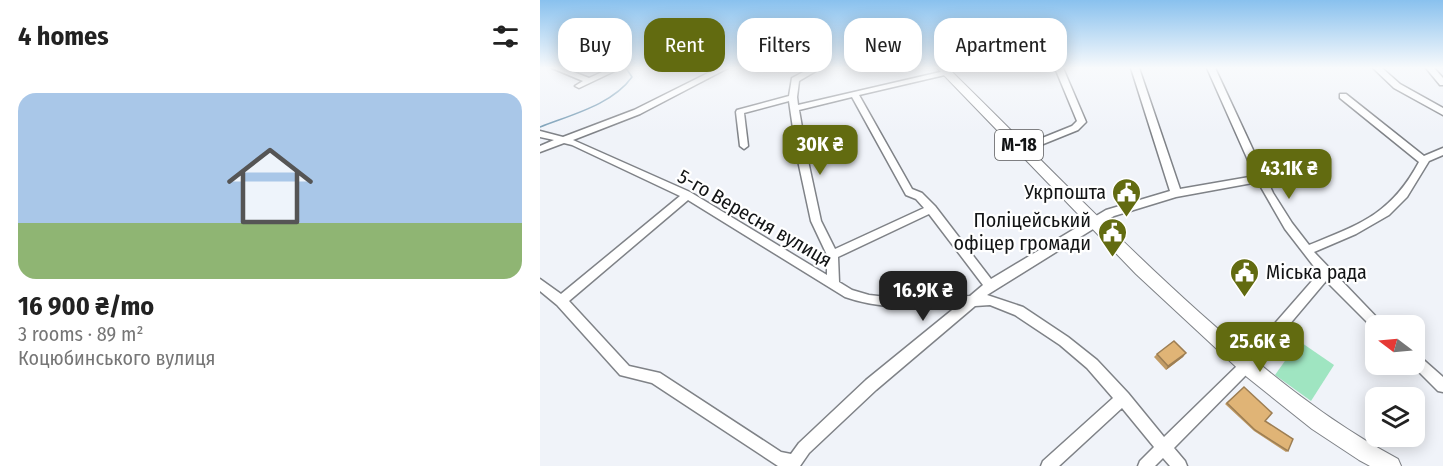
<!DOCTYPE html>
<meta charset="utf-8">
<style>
body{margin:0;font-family:"Fira Sans Condensed",sans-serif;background:#f2f2f2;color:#222;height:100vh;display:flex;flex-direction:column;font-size:22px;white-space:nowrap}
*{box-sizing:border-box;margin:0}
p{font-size:20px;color:#767676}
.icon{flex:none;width:33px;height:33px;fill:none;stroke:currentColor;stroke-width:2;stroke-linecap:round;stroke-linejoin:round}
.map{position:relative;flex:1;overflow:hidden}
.details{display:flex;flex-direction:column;background:#fff;width:540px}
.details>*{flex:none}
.hud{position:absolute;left:18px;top:18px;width:570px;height:54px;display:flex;gap:12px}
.needle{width:39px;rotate:286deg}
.controls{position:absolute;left:825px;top:315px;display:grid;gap:12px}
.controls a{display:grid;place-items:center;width:60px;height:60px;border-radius:12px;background:#fff;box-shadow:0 3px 15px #0003;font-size:30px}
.price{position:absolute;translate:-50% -51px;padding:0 14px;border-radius:12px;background:#626b10;color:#fff;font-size:20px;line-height:39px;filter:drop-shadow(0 2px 3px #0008)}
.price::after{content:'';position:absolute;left:50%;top:36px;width:18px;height:14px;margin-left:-9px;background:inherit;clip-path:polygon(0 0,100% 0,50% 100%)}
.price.selected{background:#222;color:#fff}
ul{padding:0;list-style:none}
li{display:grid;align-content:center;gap:12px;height:318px;padding:0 18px}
li span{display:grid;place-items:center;height:186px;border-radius:18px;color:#555}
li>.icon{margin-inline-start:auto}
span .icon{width:108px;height:108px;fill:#fffc;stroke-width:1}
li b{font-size:26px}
h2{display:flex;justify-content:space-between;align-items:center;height:72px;padding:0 18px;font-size:26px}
.pill{padding:0 21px;border-radius:18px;background:#fff;box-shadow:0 3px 15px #0003;font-size:21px;line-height:54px}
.pill.selected{background:#626b10;color:#fff}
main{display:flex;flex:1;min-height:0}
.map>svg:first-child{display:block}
.green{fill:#9fe5c1}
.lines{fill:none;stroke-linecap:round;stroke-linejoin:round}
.stream{stroke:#739ab3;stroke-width:1.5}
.minor-casing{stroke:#7f8287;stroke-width:3}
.highway-casing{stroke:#7f8287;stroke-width:2}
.minor{fill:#fff;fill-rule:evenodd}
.highway{fill:#fff;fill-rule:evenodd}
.wall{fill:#c19b65}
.shaded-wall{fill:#9d7e53}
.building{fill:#e0b476;stroke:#9d7e53;stroke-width:1.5}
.labels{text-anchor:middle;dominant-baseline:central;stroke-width:4.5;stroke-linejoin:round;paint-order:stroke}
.shield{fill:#fff;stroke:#595a5b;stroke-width:1.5}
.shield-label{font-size:18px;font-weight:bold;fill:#121415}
.poi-label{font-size:20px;fill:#121415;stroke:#fff;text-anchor:end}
.street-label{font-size:20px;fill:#121415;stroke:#fff}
</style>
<main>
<section class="details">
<h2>4 homes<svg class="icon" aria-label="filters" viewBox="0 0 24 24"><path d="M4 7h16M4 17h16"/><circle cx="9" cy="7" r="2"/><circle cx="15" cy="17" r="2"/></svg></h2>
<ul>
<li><span style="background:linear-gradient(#a9c7e8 70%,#8fb573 0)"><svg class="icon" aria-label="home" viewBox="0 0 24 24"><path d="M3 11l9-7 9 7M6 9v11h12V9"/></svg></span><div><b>16 900 ₴/mo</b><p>3 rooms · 89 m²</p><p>Коцюбинського вулиця</p></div></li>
</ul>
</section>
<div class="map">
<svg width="903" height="466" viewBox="0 0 903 466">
<rect width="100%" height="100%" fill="#f0f3f9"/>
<!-- green -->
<polygon class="green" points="759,341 794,365 771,401 735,375"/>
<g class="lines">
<!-- stream -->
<path class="stream" d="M 0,127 C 30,115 72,105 92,77 L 86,68"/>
<defs>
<g id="minor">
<polygon points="12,68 23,68 49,78 71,68 81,68 39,88 35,86 43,81"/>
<path d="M 178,68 L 188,68 L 100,114 L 33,140 L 150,192 L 287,275 L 287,255 L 271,221 L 257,156 L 249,101 L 204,113 L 208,146 L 204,149 L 200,146 L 196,112 L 197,110 L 249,96 L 252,78 L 271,68 L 281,68 L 259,81 L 257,97 L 258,105 L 409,70 L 409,74 L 319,95 L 372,189 L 382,193 L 395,206 L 451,279 L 566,210 L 630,191 L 591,68 L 599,68 L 640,189 L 715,176 L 667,68 L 675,68 L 733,193 L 752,223 L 769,245 C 821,224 851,214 879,162 L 800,98 L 800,94 L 806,94 L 884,156 L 903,148 L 903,155 L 889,161 L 867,197 L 849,215 L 816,234 L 774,252 L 845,326 L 836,326 L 835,330 L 786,281 L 711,370 L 634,448 L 645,461 L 647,466 L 630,466 L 623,458 L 615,466 L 598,466 L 600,461 L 614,447 L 582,408 L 519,466 L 501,466 L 503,461 L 573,398 L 547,368 L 520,345 L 475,315 L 450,305 L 435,306 L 336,390 L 269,453 L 260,466 L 238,466 L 112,383 L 80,375 L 17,305 L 0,291 L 0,279 L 21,294 L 140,196 L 32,145 L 24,143 L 0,152 L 0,146 L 14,140 L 0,137 L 0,131 L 23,137 L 94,110 ZM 312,97 L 366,195 L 376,199 L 384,208 L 295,249 L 281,221 L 267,156 L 259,110 ZM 718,182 L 745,229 L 779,273 L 701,362 L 624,437 L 588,393 L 557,360 L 528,337 L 483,307 L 447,295 L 574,216 L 636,197 ZM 148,200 L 305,297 C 342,310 379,307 417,306 L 326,380 L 259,443 L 251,454 L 241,452 L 120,373 L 89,366 L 29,301 ZM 389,214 L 443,285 L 430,296 L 356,298 L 329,295 L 312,290 L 299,282 L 298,257 Z"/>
<polygon points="515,68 523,68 546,122 538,130 486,151 480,151 478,149 480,147 532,126 537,121"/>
<polygon points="833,68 842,68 860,84 903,108 903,115 854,88"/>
<polygon points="886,68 894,68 903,78 903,85 900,85"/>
<polygon points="874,353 878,355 903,377 903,392 898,391 871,364 874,364"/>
</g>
<path id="highway" d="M 397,68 L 408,68 C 492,150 573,235 660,313 C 722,368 785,420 858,459 L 861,466 L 830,466 L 819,460 L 772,429 L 707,377 L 596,274 Z"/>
</defs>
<!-- minor casing -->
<use href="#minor" class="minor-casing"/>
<!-- highway casing -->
<use href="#highway" class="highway-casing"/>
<!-- minor -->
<use href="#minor" class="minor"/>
<!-- highway -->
<use href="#highway" class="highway"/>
</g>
<!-- wall -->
<g class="wall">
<polygon points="646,353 643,357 626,370 614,357 617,354"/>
<polygon points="704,387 725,421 748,451 746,452 714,431 685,404"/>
</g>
<!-- shaded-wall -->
<polygon class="shaded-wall" points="646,353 643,357 626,370 628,366"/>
<!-- building -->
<g class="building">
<polygon points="634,341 646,353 628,366 617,354"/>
<polygon points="704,387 732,413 725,421 753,439 748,451 715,430 687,403"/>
</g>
<!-- sky -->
<linearGradient id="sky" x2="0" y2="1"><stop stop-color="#89c1ee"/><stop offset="0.51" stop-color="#f8fafc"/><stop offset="1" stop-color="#f8fafc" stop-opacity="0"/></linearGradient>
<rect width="903" height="133" fill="url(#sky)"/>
<!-- icons -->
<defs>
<symbol id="civic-pin" viewBox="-11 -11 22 30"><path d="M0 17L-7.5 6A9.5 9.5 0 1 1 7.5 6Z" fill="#626b10" stroke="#fff"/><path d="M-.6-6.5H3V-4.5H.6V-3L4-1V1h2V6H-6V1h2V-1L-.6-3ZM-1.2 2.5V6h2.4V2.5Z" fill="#fff"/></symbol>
</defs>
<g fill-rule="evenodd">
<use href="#civic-pin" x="570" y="176" width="33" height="45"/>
<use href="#civic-pin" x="556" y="216" width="33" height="45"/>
<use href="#civic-pin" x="688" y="256" width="33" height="45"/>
</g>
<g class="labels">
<!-- shield labels -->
<rect class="shield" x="455" y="130" width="48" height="30" rx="4.5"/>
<g class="shield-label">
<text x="479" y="145">М-18</text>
</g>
<!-- poi labels -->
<g class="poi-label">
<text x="566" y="192">Укрпошта</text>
<text x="551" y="220">Поліцейський<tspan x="551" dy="23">офіцер громади</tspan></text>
<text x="726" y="272" text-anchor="start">Міська рада</text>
</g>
<!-- street labels -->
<g class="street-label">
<text transform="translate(215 218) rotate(30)">5-го Вересня вулиця</text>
</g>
</g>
</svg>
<div class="controls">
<a><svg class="needle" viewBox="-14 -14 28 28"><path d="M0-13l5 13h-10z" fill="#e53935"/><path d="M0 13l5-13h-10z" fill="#767676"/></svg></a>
<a><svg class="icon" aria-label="layers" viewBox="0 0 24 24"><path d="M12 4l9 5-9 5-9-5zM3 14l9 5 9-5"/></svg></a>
</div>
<b class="price" style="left:280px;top:176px">30K ₴</b>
<b class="price" style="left:749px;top:200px">43.1K ₴</b>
<b class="price selected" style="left:383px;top:322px">16.9K ₴</b>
<b class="price" style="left:720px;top:373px">25.6K ₴</b>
<div class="hud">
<a class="pill">Buy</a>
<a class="pill selected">Rent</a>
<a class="pill">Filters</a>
<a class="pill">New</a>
<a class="pill">Apartment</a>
</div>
</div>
</main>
